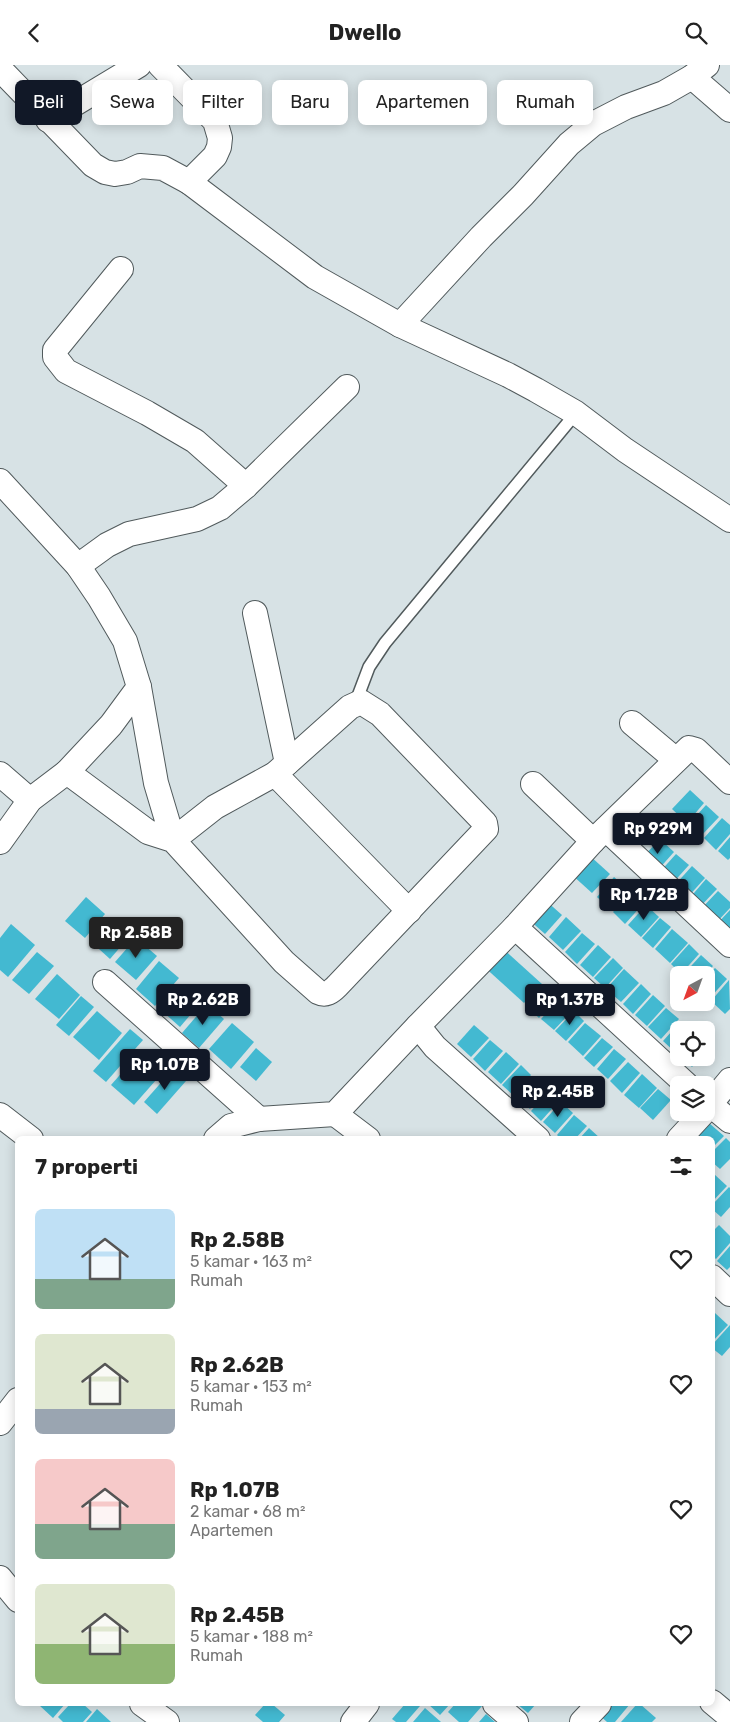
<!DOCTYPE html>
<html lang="id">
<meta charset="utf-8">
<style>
body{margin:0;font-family:Rubik,sans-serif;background:#f2f2f2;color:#222;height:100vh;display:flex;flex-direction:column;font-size:19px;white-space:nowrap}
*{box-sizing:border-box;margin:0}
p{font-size:16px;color:#767676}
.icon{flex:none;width:28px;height:28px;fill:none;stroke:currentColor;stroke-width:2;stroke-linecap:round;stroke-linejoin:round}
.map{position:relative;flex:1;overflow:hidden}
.panel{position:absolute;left:15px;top:1071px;width:700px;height:570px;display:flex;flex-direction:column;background:#fff;border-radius:8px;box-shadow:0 2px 12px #0003}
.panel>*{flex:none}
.guide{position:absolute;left:15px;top:15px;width:700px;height:45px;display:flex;gap:10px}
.needle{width:32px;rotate:221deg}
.fabs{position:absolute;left:670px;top:901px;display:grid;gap:10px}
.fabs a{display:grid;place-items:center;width:45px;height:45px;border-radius:8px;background:#fff;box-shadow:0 2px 12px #0003;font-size:25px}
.price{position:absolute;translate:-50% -42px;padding:0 11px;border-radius:5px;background:#111827;color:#fff;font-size:16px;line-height:32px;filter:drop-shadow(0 1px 2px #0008)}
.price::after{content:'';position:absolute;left:50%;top:30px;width:15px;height:11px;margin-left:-8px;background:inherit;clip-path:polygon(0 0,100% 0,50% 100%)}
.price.on{background:#222;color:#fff}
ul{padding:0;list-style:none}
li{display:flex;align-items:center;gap:15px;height:125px;padding:0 20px}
li span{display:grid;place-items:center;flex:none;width:140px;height:100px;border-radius:8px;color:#555}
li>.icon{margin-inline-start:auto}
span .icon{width:60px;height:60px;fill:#fffc;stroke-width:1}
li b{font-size:21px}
h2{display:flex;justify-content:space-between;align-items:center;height:60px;padding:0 20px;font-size:21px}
.tag{padding:0 18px;border-radius:8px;background:#fff;box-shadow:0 2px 12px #0003;font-size:18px;line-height:45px}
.tag.on{background:#111827;color:#fff}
header{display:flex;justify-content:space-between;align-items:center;height:65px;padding:0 20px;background:#fff;font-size:22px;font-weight:700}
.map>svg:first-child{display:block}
.building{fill:#43b9d1}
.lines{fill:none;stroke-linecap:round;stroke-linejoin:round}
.lane-casing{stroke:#515a5c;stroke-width:14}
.street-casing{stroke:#515a5c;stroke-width:26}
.lane{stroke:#fff;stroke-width:11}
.street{stroke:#fff;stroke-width:24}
</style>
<header><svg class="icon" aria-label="back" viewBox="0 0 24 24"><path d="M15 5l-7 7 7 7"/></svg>Dwello<svg class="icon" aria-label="search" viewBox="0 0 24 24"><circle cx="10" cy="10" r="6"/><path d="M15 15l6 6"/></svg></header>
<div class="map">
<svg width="730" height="1657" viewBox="0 0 730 1657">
<rect width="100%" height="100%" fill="#d7e2e5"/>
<!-- building -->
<g class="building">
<polygon points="690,725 704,738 687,758 672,744"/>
<polygon points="706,740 719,752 701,771 688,760"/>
<polygon points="722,753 730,760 730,769 716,785 704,773"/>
<polygon points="730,772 730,793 728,795 718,786"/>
<polygon points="660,774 674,787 657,806 642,793"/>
<polygon points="676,789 689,800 671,820 658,809"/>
<polygon points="589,790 610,809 592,828 571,809"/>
<polygon points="692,801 705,813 687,833 674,821"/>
<polygon points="614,812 629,825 611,845 597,832"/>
<polygon points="706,814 717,824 698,844 688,835"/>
<polygon points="718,826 730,837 730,843 715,859 700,845"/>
<polygon points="631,828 643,839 625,859 613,847"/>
<polygon points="86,832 105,849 85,873 65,856"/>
<polygon points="544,834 562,850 545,869 527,853"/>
<polygon points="646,840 659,852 641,872 628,860"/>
<polygon points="730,845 730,866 716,860"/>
<polygon points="566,852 581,866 563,885 549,872"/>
<polygon points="660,853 671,862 653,883 642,873"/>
<polygon points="108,854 129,872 110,894 89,875"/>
<polygon points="11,859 35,880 8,912 0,905 0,873"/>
<polygon points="672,864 688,878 670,898 655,884"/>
<polygon points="582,868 595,879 577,899 565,887"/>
<polygon points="136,873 157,891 136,915 115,897"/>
<polygon points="689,879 699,889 681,909 671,899"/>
<polygon points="499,880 542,919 524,938 481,899"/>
<polygon points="598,880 611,892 593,912 580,900"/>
<polygon points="37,887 54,901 29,929 12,915"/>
<polygon points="701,890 713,901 705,910 683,910"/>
<polygon points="613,893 623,903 605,923 594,913"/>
<polygon points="159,896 179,913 155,941 136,924"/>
<polygon points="715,903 727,914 709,934 706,932 706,912"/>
<polygon points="624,904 639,918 621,937 606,924"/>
<polygon points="57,909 80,930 59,954 35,934"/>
<polygon points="729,915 730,944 725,949 711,936"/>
<polygon points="641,919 651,929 633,949 623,939"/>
<polygon points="185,920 203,935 180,962 162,946"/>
<polygon points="544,921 556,933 539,953 526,941"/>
<polygon points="653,930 665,941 647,961 635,950"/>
<polygon points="81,931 94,942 69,971 56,960"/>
<polygon points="559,934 572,946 554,965 541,954"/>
<polygon points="207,939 224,954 199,983 182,968"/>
<polygon points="666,943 679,954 661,974 648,962"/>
<polygon points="97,946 122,968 99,995 73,972"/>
<polygon points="574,946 584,956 566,976 555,966"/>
<polygon points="681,956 691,965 679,965 679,987 677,989 663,976"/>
<polygon points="232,958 254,977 231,1004 209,984"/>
<polygon points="585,958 601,971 583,991 568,977"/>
<polygon points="474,960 489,973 471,992 457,979"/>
<polygon points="130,964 143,975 106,1017 93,1006"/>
<polygon points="602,973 613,982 594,1002 584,993"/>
<polygon points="490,975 503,986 485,1006 473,994"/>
<polygon points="256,983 272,997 256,1016 240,1002"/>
<polygon points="614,984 626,994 608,1014 597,1004"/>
<polygon points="141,986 164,1006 134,1040 111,1020"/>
<polygon points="506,987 519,999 501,1019 488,1007"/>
<polygon points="682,992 700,992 692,1002"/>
<polygon points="628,997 640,1008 622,1028 610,1016"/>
<polygon points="521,1000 531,1010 513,1030 502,1020"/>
<polygon points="173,1004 186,1016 157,1049 144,1037"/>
<polygon points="642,1009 657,1023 639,1043 624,1030"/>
<polygon points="532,1011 547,1025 530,1044 514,1031"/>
<polygon points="658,1024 671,1035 653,1055 640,1043"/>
<polygon points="549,1026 559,1036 541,1056 531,1046"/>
<polygon points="561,1037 573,1048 555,1068 543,1057"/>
<polygon points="574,1050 587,1061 575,1074 561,1074 557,1070"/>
<polygon points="709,1058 724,1071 712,1083 712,1074 695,1074"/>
<polygon points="589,1063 601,1074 579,1074"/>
<polygon points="726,1073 730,1077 730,1094 720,1104 712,1097 712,1087"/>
<polygon points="714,1109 727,1121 712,1137 712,1111"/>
<polygon points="729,1122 730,1123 730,1142 721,1152 712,1144 712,1140"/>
<polygon points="719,1160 730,1171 730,1178 716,1194 712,1191 712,1167"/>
<polygon points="730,1181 730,1202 727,1205 717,1196"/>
<polygon points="715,1248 728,1260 712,1277 712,1250"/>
<polygon points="730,1260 730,1282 722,1291 712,1283 712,1280"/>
<polygon points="40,1639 65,1639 53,1653 39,1640"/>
<polygon points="70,1639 83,1639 92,1647 83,1657 63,1657 58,1652"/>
<polygon points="265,1639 272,1639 285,1650 279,1657 263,1657 255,1650"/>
<polygon points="405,1639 418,1639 420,1641 406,1657 396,1657 392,1654"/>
<polygon points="428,1639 450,1639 440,1650"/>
<polygon points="455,1639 480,1639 482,1641 468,1657 459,1657 448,1647"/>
<polygon points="517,1639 536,1639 528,1648"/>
<polygon points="605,1639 630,1639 615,1657 607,1657 597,1648"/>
<polygon points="637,1639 640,1639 656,1653 652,1657 621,1657"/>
<polygon points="425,1643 441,1657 413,1657"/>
<polygon points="97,1644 111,1657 86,1657"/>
<polygon points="486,1649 495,1657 479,1657"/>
</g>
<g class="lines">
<defs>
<polyline id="lane" points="355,639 369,602 385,578 576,348"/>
<g id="street">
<polyline points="160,0 215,56 220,73 219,82 215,91 189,117"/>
<polyline points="0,4 93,100 105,107 115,109 127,107 140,101 163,103 189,117 315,212 400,260 508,310 536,325 576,348 625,385 730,455"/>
<polyline points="692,12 730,45"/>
<polyline points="48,55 139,0"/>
<polyline points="121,204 55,285 55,292 66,306 147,348 195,376 246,421"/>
<polyline points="400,260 481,172 523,130 569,79 593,59 626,42 664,28 692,12 707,0"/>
<polyline points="0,416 78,501 99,532 125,576 139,622 111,660 67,707"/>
<polyline points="78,501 107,480 129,469 197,454 220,443 246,421 347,322"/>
<polyline points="255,548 287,698"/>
<polyline points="632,658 676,695"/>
<polyline points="0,709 30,735"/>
<polyline points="275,709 409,846"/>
<polyline points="533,719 593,776"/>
<polyline points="606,764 730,880"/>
<path d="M 0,777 L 30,735 L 67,707 L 148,767 L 173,775 L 215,742 L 275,709 L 350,642 L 361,637 L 380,649 L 485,758 L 486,764 L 337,921 C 331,927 326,931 318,927 L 284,897 L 173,775 L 156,718 L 139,622"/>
<polyline points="515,862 687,1020"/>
<polyline points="105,917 259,1054"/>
<polyline points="418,961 435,982 538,1074"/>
<polyline points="706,1036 730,1056"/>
<polyline points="706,1044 730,1015"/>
<polyline points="335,1049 368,1074"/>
<polyline points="0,1050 31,1074"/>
<polyline points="216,1074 231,1061 259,1054 335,1049 418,961 515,862 593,776 689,683 696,685 730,717"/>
<polyline points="679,1074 703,1048"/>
<polyline points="712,1212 730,1229"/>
<polyline points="0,1358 18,1335"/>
<polyline points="0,1513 18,1535"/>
<polyline points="712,1637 730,1652"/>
<polyline points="142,1639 167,1657"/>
<polyline points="495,1639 516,1657"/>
<polyline points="353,1657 367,1639"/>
<polyline points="582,1657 599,1639"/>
</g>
</defs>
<!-- lane casing -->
<use href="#lane" class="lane-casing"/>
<!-- street casing -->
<use href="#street" class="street-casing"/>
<!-- lane -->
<use href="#lane" class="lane"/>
<!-- street -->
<use href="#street" class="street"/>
</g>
</svg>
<div class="fabs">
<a><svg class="needle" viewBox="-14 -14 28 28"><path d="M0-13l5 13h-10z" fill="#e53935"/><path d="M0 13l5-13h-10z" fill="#767676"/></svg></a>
<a><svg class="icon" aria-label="locate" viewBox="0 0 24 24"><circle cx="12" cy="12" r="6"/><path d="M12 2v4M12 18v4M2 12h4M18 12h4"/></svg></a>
<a><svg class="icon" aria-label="layers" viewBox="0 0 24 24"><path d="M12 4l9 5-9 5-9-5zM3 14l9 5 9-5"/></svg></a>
</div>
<b class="price" style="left:658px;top:790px">Rp 929M</b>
<b class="price" style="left:644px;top:856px">Rp 1.72B</b>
<b class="price on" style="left:136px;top:894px">Rp 2.58B</b>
<b class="price" style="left:203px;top:961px">Rp 2.62B</b>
<b class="price" style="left:570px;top:961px">Rp 1.37B</b>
<b class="price" style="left:165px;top:1026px">Rp 1.07B</b>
<b class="price" style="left:558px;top:1053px">Rp 2.45B</b>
<div class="guide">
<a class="tag on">Beli</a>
<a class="tag">Sewa</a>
<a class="tag">Filter</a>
<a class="tag">Baru</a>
<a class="tag">Apartemen</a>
<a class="tag">Rumah</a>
</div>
<section class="panel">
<h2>7 properti<svg class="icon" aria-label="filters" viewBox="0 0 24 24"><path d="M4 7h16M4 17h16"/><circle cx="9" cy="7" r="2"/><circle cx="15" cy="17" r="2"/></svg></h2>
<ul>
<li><span style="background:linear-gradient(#bfe0f5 70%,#7fa58c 0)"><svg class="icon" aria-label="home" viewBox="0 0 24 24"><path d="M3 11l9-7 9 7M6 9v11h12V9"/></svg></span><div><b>Rp 2.58B</b><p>5 kamar · 163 m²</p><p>Rumah</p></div><svg class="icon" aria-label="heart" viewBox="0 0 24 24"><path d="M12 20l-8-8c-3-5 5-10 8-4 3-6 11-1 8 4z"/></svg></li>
<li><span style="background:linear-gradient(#dfe7d0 75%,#9aa5b1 0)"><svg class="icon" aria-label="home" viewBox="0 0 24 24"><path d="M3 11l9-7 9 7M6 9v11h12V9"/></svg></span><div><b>Rp 2.62B</b><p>5 kamar · 153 m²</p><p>Rumah</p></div><svg class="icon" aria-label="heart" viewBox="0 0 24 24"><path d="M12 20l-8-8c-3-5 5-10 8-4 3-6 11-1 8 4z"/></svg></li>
<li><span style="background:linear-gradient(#f6c9c9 65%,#7fa58c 0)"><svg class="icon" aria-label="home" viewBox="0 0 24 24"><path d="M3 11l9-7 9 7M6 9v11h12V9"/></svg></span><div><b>Rp 1.07B</b><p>2 kamar · 68 m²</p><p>Apartemen</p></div><svg class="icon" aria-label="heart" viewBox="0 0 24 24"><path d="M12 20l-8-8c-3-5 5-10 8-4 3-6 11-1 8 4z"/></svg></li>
<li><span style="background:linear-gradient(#dfe7d0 60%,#8fb573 0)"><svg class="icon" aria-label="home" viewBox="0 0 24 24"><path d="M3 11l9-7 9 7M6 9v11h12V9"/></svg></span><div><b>Rp 2.45B</b><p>5 kamar · 188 m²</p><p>Rumah</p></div><svg class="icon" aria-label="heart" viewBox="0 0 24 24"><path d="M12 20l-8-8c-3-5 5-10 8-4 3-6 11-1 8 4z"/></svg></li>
</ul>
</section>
</div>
